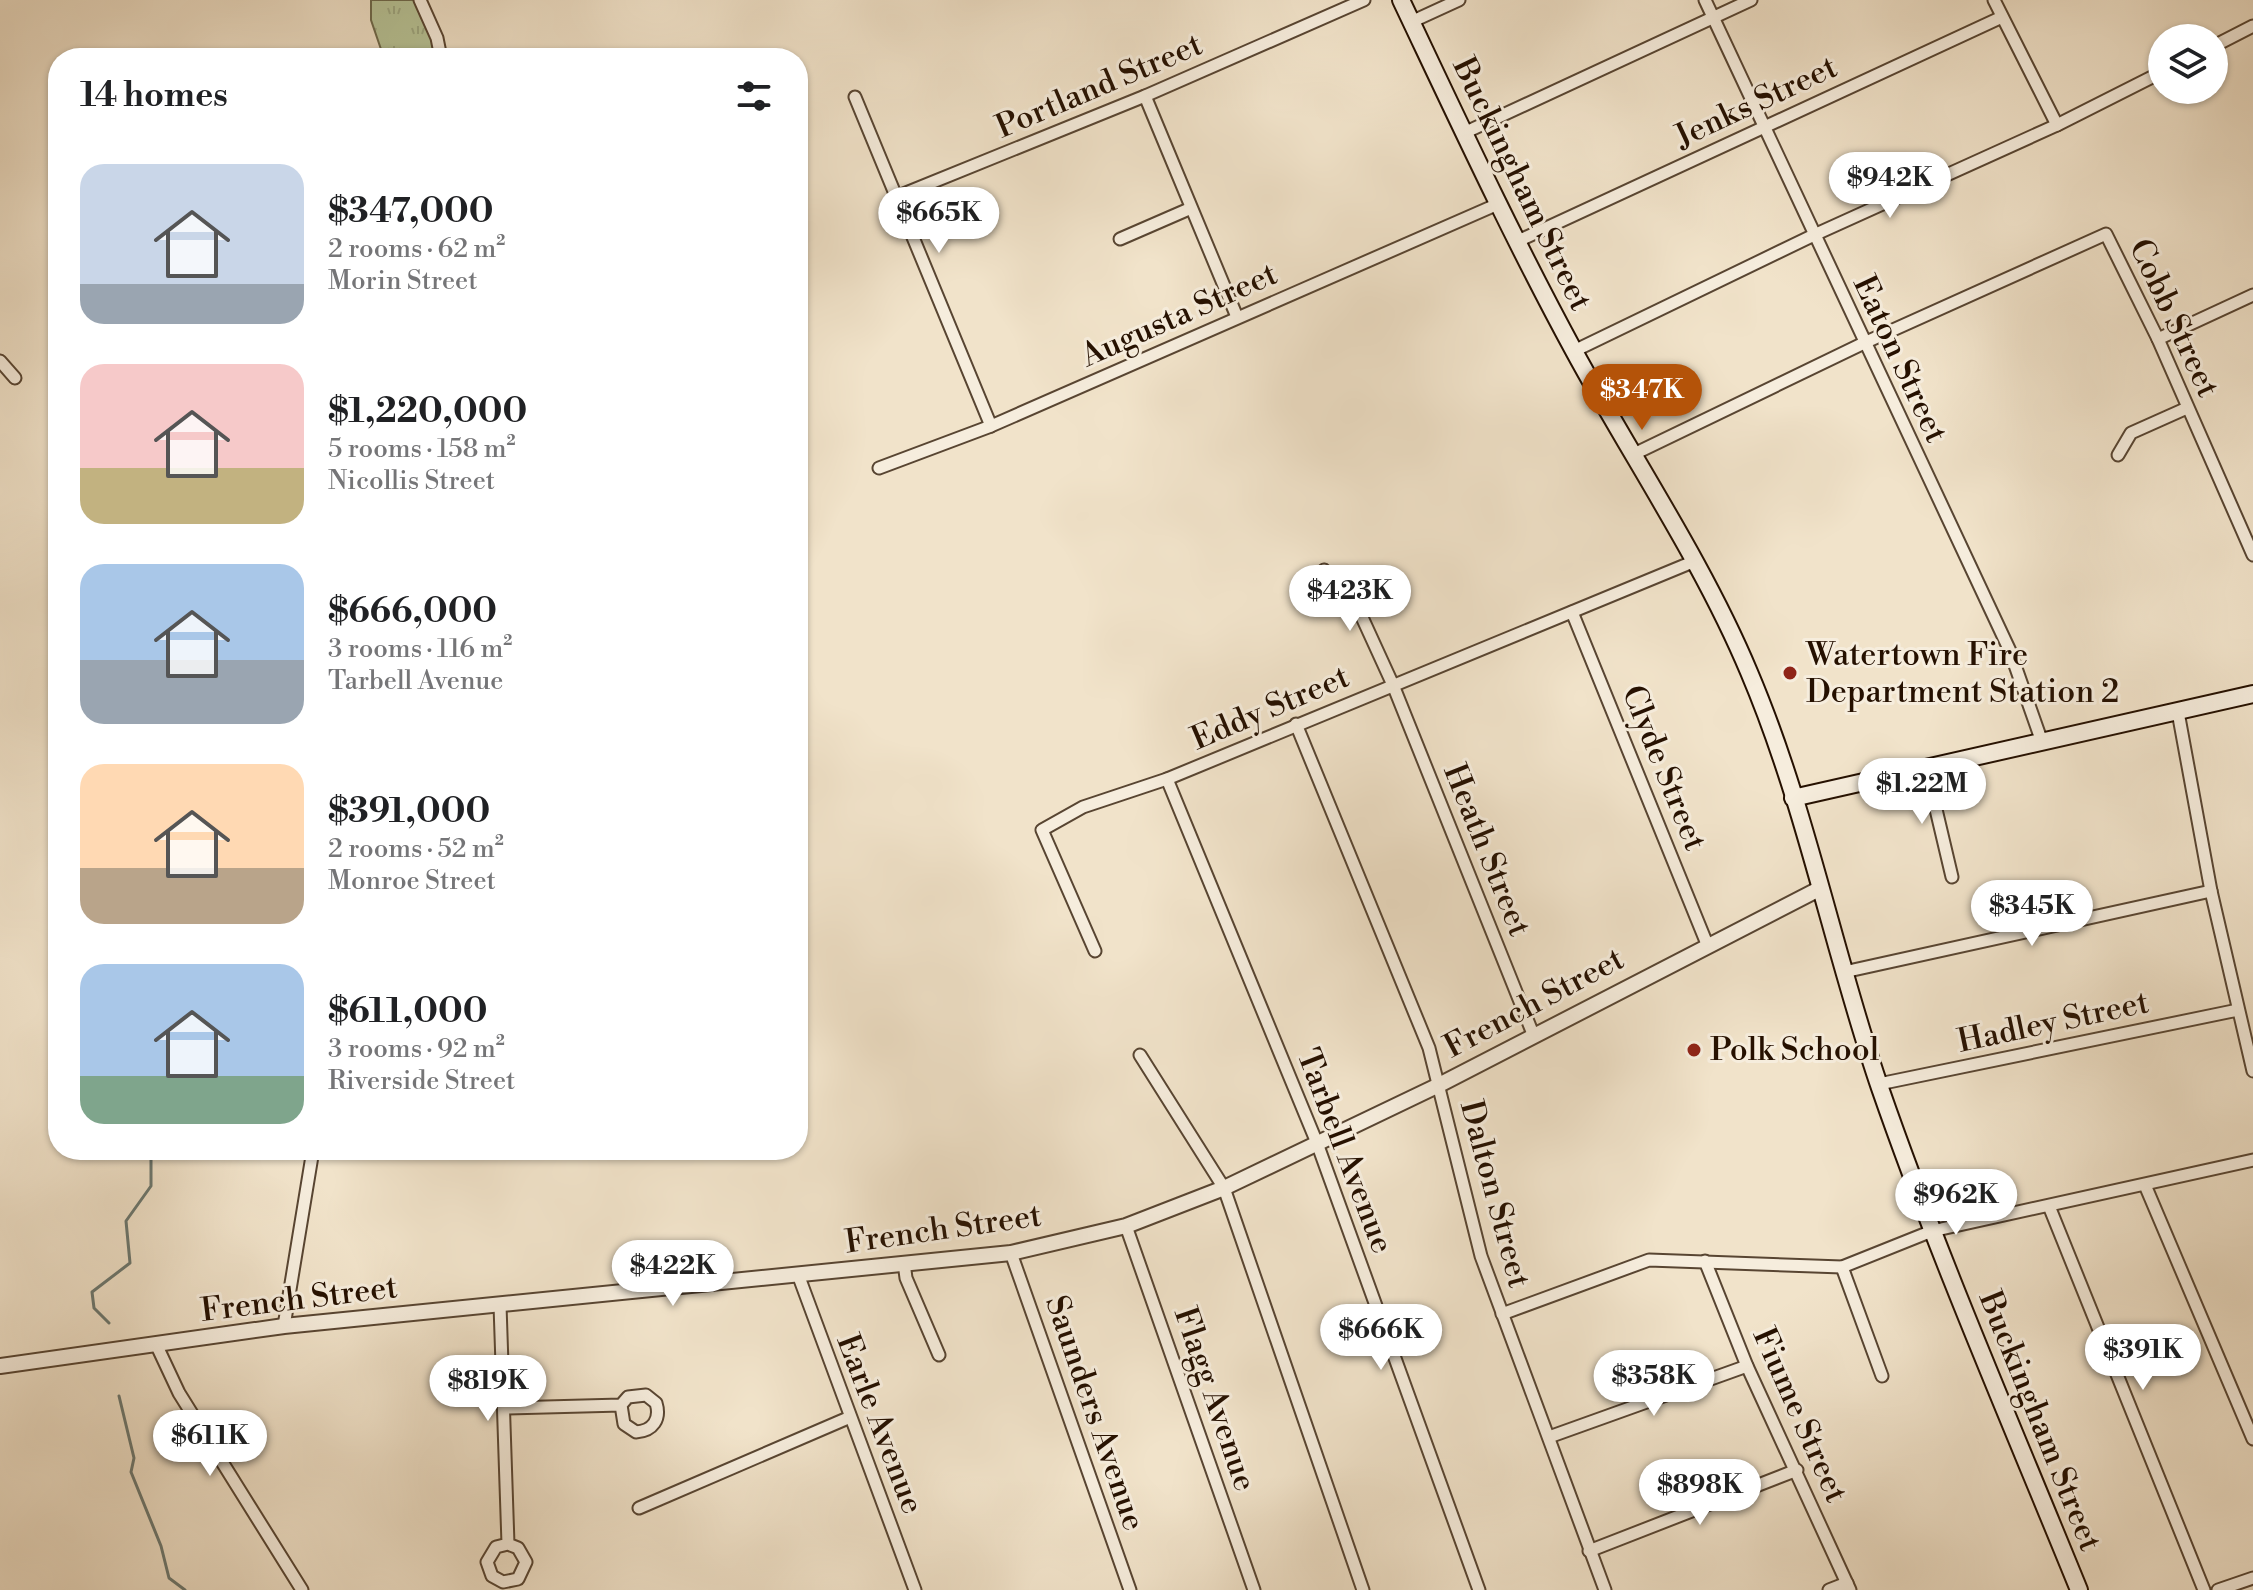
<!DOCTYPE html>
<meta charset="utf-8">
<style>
body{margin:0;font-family:"Libre Bodoni",serif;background:#f2f2f2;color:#202124;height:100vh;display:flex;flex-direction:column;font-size:30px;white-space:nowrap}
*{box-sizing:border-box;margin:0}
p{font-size:26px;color:#757577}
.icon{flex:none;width:44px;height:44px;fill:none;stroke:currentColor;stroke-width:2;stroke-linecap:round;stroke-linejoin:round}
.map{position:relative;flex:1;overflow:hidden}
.details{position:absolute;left:48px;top:48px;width:760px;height:1112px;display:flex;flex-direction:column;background:#fff;border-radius:32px;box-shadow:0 2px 6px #0004}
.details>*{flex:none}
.fabs{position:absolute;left:2148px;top:24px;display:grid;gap:16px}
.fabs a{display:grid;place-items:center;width:80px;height:80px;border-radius:50%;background:#fff;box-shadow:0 2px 6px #0004;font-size:40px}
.price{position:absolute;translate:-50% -68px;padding:0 18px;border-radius:28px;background:#fff;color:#222;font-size:26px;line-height:52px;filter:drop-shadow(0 2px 4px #0008)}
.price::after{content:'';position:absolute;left:50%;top:48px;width:24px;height:18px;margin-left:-12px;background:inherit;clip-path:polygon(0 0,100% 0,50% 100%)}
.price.selected{background:#b45309;color:#fff}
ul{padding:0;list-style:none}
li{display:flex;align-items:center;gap:24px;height:200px;padding:0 32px}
li span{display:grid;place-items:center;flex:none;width:224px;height:160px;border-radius:24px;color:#555}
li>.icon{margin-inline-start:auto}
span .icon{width:96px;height:96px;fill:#fffc;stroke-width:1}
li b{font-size:34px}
h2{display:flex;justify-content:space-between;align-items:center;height:96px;padding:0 32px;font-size:34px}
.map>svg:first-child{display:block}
.park{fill:url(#park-tufts);stroke:#6e6a4c;stroke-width:2}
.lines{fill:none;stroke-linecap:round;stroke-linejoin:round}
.stream{stroke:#6c7870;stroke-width:3}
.minor-casing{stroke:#584532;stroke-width:15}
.tertiary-casing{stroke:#584532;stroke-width:18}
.secondary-casing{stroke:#251000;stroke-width:20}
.minor{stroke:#f6eddd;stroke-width:11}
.tertiary{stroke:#f6eddd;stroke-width:14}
.secondary{stroke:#f6eddd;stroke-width:16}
.poi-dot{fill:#8f2418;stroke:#f6eddd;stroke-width:3}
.labels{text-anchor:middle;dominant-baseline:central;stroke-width:6;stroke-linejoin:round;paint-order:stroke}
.street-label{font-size:32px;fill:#251000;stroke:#f6eddd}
.poi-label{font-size:32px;fill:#251000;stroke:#f6eddd;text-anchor:start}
</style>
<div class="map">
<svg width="2253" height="1590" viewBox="0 0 2253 1590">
<defs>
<pattern id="park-tufts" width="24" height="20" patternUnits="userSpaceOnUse" patternTransform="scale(2)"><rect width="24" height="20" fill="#b7c498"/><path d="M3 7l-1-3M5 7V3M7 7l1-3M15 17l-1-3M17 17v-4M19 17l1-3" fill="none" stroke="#9da781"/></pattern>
</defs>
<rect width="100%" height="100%" fill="#f1e3ca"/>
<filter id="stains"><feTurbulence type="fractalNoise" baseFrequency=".0025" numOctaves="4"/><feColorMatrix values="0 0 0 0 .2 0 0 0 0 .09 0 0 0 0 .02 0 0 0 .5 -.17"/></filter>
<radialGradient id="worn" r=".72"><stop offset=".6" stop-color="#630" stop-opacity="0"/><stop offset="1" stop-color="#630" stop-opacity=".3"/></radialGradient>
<!-- park -->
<polygon class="park" points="371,0 420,0 441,58 384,58 371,20"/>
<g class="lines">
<!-- stream -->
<g class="stream">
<polyline points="109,1323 94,1308 92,1292 130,1263 126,1221 151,1186 151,1150"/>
<polyline points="119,1396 134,1458 131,1472 161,1546 169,1578 185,1590"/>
</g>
<defs>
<g id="minor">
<polyline points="420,0 437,38 441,58"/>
<polyline points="1705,0 2010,651 2042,742"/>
<polyline points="1411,22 1459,0"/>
<polyline points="2214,46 2253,26"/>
<polyline points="1145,96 1237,317"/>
<polyline points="855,97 991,426"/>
<polyline points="2057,125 2162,72"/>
<polyline points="1464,133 1751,0"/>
<polyline points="896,197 1145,96 1364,0"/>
<polyline points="1120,239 1189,209"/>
<polyline points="1516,242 2002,17"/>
<polyline points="2158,339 2253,295"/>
<polyline points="1574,351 1814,235 2057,125 1994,0"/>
<polyline points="0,361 15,378"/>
<polyline points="1632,455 1864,343 2106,234 2158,339 2253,555"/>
<polyline points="2118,455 2131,433 2187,408"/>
<polyline points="879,468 991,426 1498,204"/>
<polyline points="1324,570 1361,615 1393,685 1533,1034"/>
<polyline points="1572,612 1707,944"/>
<polyline points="2178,712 2211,891 2253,1071"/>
<polyline points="1296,724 1429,1048 1481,1256 1605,1590"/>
<polyline points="1926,767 1952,877"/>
<polyline points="1167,779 1317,1143 1479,1590"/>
<polyline points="1095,951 1042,830 1083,807 1167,779 1695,561"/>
<polyline points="1844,972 2211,891"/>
<polyline points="1140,1055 1224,1188 1363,1590"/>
<polyline points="1879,1084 2238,1010"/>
<polyline points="2145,1185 2253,1439"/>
<polyline points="2049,1206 2204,1590"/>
<polyline points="1126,1226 1254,1590"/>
<polyline points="1011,1253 1130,1590"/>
<polyline points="1705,1261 1747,1366 1850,1590"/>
<polyline points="904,1263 906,1278 939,1355"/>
<polyline points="1842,1267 1882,1376"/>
<polyline points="799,1277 915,1590"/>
<polyline points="500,1305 508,1544 518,1548 526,1562 518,1579 503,1582 492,1576 487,1562 496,1547 508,1544"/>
<polyline points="1502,1314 1649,1260 1842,1267 1932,1231 2253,1160"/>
<polyline points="284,1326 313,1150"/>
<polyline points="156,1344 179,1393 302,1590"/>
<path d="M 506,1408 L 621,1405 L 624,1424 L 636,1432 C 653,1431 661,1419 656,1403 L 646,1395 L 628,1397 L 621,1405"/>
<polyline points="1549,1437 1747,1366"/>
<polyline points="639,1508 848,1418"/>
<polyline points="1589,1551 1797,1470"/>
<polyline points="1829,1590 1847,1583"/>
<polyline points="2218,1590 2253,1578"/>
</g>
<polyline id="tertiary" points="0,1366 284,1326 1011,1253 1126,1226 1224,1188 1439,1085 1819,889"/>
<g id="secondary">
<path d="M 1401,0 C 1457,118 1512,237 1574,351 C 1632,458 1702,560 1749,672 C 1806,806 1833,951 1880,1088 C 1939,1258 2011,1423 2079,1590"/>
<polyline points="1793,798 2253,694"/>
</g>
</defs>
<!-- minor casing -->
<use href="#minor" class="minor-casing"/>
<!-- tertiary casing -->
<use href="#tertiary" class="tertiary-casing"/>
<!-- secondary casing -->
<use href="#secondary" class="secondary-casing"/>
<!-- minor -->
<use href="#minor" class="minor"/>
<!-- tertiary -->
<use href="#tertiary" class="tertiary"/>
<!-- secondary -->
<use href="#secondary" class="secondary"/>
</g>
<!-- markers -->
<g class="poi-dot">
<circle cx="1790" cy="673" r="8"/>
<circle cx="1694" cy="1050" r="8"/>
</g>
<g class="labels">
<!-- street labels -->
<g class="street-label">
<text transform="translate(1099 86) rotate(-23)">Portland Street</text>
<text transform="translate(1756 102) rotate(-25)">Jenks Street</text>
<text transform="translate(1522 184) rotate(64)">Buckingham Street</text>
<text transform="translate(1179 315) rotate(-24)">Augusta Street</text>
<text transform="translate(2174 318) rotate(65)">Cobb Street</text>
<text transform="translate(1900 359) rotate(65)">Eaton Street</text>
<text transform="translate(1270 708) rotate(-23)">Eddy Street</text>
<text transform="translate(1664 768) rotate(68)">Clyde Street</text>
<text transform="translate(1487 850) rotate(68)">Heath Street</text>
<text transform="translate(1534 1003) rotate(-28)">French Street</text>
<text transform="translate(2053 1022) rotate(-12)">Hadley Street</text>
<text transform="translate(1345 1151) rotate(69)">Tarbell Avenue</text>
<text transform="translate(1495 1194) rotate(75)">Dalton Street</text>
<text transform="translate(943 1229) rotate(-8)">French Street</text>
<text transform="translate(299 1299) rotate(-7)">French Street</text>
<text transform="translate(1215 1399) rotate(71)">Flagg Avenue</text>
<text transform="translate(1095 1413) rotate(71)">Saunders Avenue</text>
<text transform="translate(1800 1415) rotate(66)">Fiume Street</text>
<text transform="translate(2040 1421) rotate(68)">Buckingham Street</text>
<text transform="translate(880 1424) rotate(69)">Earle Avenue</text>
</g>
<!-- poi labels -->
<g class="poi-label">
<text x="1806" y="655">Watertown Fire<tspan x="1806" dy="37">Department Station 2</tspan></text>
<text x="1710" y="1050">Polk School</text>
</g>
</g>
<rect width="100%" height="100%" filter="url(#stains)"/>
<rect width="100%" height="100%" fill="url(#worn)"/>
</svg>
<div class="fabs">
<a><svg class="icon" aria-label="layers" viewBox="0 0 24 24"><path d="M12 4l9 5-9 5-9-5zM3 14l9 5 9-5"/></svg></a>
</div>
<b class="price" style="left:1890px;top:220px">$942K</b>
<b class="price" style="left:939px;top:255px">$665K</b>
<b class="price selected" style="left:1642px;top:432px">$347K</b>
<b class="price" style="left:1350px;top:633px">$423K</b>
<b class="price" style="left:1922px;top:826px">$1.22M</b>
<b class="price" style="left:2032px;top:948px">$345K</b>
<b class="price" style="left:1956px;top:1237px">$962K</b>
<b class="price" style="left:673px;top:1308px">$422K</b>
<b class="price" style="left:1381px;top:1372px">$666K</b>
<b class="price" style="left:2143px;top:1392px">$391K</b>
<b class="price" style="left:1654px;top:1418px">$358K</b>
<b class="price" style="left:488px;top:1423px">$819K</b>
<b class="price" style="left:210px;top:1478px">$611K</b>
<b class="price" style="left:1700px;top:1527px">$898K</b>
<section class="details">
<h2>14 homes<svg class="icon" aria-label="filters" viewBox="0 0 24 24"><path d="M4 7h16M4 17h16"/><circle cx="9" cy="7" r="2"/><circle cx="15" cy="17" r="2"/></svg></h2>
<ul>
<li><span style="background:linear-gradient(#c9d6e8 75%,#9aa5b1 0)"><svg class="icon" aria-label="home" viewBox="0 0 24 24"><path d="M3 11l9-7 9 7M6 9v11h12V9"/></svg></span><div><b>$347,000</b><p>2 rooms · 62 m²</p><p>Morin Street</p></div></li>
<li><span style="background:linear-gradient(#f6c9c9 65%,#c2b280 0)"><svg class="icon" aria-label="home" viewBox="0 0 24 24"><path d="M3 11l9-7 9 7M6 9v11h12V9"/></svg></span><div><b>$1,220,000</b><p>5 rooms · 158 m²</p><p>Nicollis Street</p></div></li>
<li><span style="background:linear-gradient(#a9c7e8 60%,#9aa5b1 0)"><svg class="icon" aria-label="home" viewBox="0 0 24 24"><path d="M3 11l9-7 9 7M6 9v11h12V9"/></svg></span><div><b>$666,000</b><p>3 rooms · 116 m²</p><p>Tarbell Avenue</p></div></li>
<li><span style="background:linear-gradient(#ffd9b3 65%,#b9a48a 0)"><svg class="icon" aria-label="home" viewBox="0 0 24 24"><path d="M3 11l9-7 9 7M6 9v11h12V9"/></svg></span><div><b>$391,000</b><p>2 rooms · 52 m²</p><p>Monroe Street</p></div></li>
<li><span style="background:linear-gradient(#a9c7e8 70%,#7fa58c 0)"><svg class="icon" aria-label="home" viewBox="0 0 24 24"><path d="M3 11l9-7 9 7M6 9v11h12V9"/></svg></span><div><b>$611,000</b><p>3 rooms · 92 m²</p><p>Riverside Street</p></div></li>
</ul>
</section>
</div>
